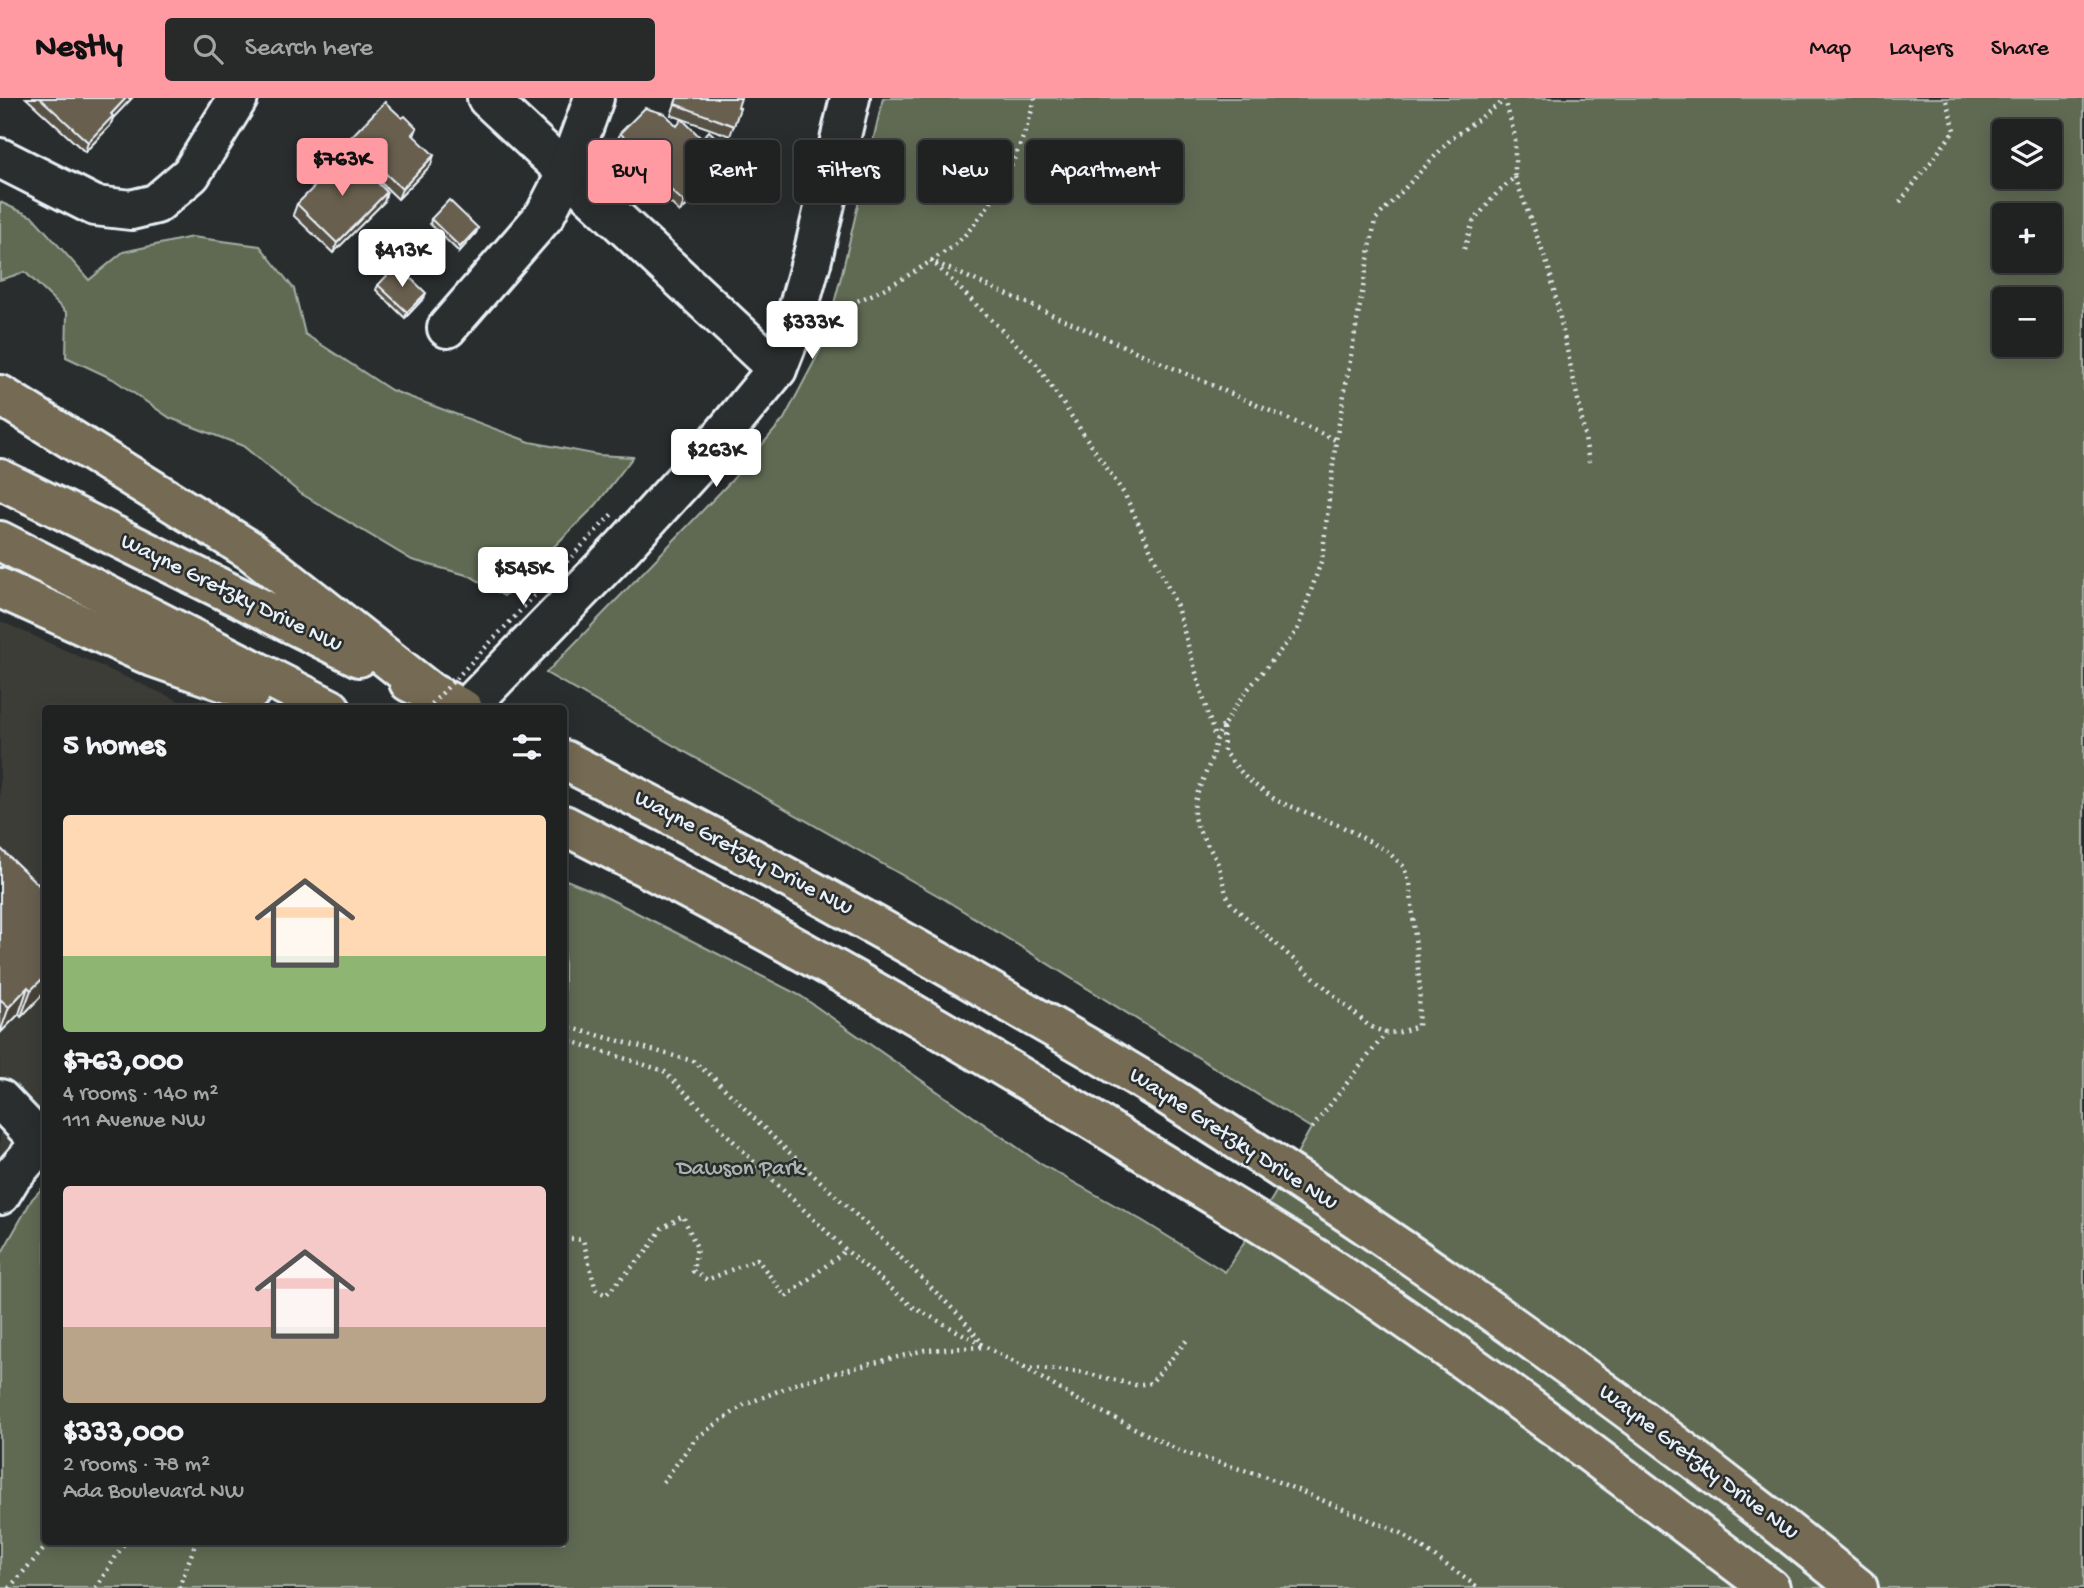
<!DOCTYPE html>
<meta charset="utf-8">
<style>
body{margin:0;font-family:"Gochi Hand",sans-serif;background:#282a2a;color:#f1f3f6;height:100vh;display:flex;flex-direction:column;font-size:26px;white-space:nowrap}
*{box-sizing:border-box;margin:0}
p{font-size:23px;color:#a2a4a5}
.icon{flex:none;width:38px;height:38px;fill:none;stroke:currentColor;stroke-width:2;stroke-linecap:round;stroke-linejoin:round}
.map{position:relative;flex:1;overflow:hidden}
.details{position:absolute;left:42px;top:607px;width:525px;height:840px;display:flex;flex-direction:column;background:#202222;border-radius:7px;box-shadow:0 4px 18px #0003,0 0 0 2px #3d3f40}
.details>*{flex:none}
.top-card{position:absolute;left:588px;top:42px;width:665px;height:63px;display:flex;gap:14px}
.fabs{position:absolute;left:1992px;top:21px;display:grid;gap:14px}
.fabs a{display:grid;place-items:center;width:70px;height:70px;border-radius:7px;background:#202222;box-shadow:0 4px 18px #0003,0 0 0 2px #3d3f40;font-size:35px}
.price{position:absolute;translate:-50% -60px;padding:0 16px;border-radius:7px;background:#fff;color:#222;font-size:23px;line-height:46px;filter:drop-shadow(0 2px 4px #0008)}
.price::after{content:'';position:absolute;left:50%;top:42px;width:21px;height:16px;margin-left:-10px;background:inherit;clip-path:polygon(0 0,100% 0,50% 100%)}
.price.active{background:#ff9aa2;color:#111}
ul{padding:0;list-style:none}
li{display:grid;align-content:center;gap:14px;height:371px;padding:0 21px}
li span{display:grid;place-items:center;height:217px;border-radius:7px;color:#555}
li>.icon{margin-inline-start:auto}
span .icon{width:126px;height:126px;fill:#fffc;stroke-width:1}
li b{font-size:30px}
h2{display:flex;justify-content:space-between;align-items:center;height:84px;padding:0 21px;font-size:30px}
.chip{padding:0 24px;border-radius:7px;background:#202222;box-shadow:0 4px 18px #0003,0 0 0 2px #3d3f40;font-size:24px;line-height:63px}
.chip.active{background:#ff9aa2;color:#111}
header{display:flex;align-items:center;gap:42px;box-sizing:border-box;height:98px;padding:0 35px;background:#ff9aa2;color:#111}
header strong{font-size:33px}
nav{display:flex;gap:38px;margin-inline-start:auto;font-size:24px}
.search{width:490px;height:63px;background:#282a2a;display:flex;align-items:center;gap:18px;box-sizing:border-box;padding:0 24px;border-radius:7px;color:#a2a4a5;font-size:26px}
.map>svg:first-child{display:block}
.built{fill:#3c3c38}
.green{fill:#616b52;stroke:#a4aea5;stroke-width:2;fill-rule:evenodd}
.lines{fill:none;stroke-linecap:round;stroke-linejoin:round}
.minor-casing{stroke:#e8f1f8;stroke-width:44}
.major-casing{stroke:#e8f1f8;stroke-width:44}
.path{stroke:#e8f1f8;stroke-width:4.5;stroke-dasharray:2 5;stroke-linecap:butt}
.minor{stroke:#2a2d2e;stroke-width:38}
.major{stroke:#746b52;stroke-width:38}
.path-bridge{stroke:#e8f1f8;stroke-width:4.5;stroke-dasharray:2 5;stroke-linecap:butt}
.wall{fill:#595144;stroke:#e8f1f8;stroke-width:2}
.shaded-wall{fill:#484237;stroke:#e8f1f8;stroke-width:2}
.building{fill:#675e4f;stroke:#e8f1f8;stroke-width:2}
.labels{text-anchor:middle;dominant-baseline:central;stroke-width:5;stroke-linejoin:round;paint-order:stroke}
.street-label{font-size:23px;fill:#e8f1f8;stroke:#2a2d2e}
.park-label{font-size:23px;fill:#abb5ad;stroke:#2a2d2e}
</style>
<header>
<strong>Nestly</strong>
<div class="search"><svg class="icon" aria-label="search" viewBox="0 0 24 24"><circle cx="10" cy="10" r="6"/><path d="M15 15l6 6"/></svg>Search here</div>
<nav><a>Map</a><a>Layers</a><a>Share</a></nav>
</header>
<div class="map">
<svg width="2084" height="1490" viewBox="0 0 2084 1490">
<rect width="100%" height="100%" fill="#2a2d2e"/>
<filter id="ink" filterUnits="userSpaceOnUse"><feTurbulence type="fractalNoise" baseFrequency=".0143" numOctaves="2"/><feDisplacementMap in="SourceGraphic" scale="14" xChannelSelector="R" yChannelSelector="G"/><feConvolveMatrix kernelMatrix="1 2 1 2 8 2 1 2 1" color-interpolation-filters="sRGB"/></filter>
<g filter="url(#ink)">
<!-- built -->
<polygon class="built" points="0,523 197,611 46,611 45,1039 0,1097"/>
<!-- green -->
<g class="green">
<path d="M 883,0 L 2084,0 L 2084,1490 L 0,1490 L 0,1158 L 32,1101 L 45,1087 L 46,1444 L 564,1444 L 564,781 L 598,795 L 801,898 L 1041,1066 L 1143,1123 L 1225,1174 L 1273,1099 L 1311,1030 L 944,801 L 546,575 L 732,382 L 784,321 L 823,247 L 842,175 ZM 2004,33 L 2049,33 L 2049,79 L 2004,79 ZM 2004,117 L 2049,117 L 2049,163 L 2004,163 ZM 2004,201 L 2049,201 L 2049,247 L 2004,247 Z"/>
<polygon points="0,104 33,119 89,182 123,154 192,139 260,148 294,191 305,236 391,292 530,344 598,357 633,359 596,407 504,498 470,478 412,462 300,395 243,348 170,320 113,281 66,259 67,215 25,174 0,182"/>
</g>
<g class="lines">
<defs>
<g id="minor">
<polyline points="487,0 777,271"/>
<polyline points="0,60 95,108 131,112 156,106 191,76 238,0"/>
<polyline points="447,230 545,117 567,74 594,0"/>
<polyline points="466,611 624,448 703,361 777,271 792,233 812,161 850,0"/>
<polyline points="0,1001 41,1044"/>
<polyline points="0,1097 11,1079 46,1039"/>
</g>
<g id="major">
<polyline points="0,297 251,453 431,595"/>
<polyline points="0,381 359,559"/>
<polyline points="0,443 331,611"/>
<polyline points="0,490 153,559 251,593"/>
<polyline points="409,584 463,611"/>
<path d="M 564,662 C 716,739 865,820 1012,906 C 1061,934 1111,962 1159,992 C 1401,1145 1636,1309 1858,1490"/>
<path d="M 564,727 C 774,833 977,949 1176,1074 C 1229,1107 1283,1138 1335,1173 C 1484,1272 1626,1382 1770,1490"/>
</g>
</defs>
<!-- minor casing -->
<use href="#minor" class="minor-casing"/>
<!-- major casing -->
<use href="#major" class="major-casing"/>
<!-- path -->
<g class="path">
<polyline points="1515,79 1550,174 1580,311 1589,364"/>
<polyline points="1900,104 1955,32 1945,0"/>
<polyline points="1464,151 1473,124 1497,95 1515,79 1515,39 1505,1"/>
<polyline points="931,162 1036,266 1125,397 1176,506 1215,640"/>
<polyline points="936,165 1336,342"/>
<path d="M 838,210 C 872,199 904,181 934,161 C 942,155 953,150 960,142 C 997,105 1023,50 1035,0"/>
<path d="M 1223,628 C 1216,639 1215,647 1212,659 C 1206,678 1193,697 1194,717 C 1194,729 1213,753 1218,766 C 1223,780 1224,796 1232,807 L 1369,928 L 1386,935"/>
<polyline points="564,928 693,963 714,980 777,1043 883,1142 962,1220 982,1245"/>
<polyline points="564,941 664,973 762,1072 846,1152 913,1209 1023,1269 1076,1301 1182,1354 1264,1378 1401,1435 1479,1490"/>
<polyline points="1312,1030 1386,935 1400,934 1418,928 1420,892 1410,785 1403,768 1387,753 1341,728 1277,703 1247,681 1224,654 1223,628 1243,597 1297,533 1322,461 1336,342 1375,122 1452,40 1504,3"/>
<polyline points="564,1140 583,1142 596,1192 606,1197 647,1153 662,1130 683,1118 697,1150 693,1173 707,1182 757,1161 786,1199 846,1152"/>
<polyline points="1024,1269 1081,1274 1135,1287 1151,1285 1187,1242"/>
<polyline points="663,1384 696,1340 744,1307 800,1284 925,1252 984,1249"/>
<polyline points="9,1490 50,1444"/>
<polyline points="96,1490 125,1444"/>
<polyline points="179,1490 196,1444"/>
</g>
<!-- minor -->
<use href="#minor" class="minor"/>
<!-- major -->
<use href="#major" class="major"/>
<!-- path-bridge -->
<polyline class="path-bridge" points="427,611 614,414"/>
</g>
<!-- wall -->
<g class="wall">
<polygon points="26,0 132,0 113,20 110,28 85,54"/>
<polygon points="677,0 740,10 730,38 671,17"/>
<polygon points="402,20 417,30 414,38 431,67 398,101 346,51 349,41"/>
<polygon points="677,28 702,41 719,54 719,63 720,76 680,114 637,74 639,67 617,45 620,35"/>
<polygon points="384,104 333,155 293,117 297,106"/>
<polygon points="431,121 478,130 476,135 459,154 430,126"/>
<polygon points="378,187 424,200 405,220 376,192"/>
<polygon points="0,750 46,794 46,893 21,919 19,916 0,935"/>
</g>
<!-- shaded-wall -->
<g class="shaded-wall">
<polygon points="126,0 132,0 113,20 110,28 85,54 88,44 111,16"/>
<polygon points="434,57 431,67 398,101 402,91"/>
<polygon points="723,66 720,76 680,114 684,104"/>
<polygon points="387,94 384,104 333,155 337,145"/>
<polygon points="478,130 476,135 459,154 460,149"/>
<polygon points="426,195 424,200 405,220 407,214"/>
<polygon points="46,877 46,893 21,919 31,892"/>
<polygon points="28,889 19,916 0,935 9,909"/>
</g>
<!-- building -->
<g class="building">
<polygon points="40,0 126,0 111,16 113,18 88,44"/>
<polygon points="677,0 741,0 738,9 740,10 734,28 675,6"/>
<polygon points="385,4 402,20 405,18 417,30 412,36 434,57 402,91 349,41"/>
<polygon points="645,10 665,16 677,28 682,21 702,41 709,33 722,45 716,51 721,57 718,61 723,66 684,104 640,64 645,59 620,35"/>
<polygon points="348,55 387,94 337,145 297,106"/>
<polygon points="449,102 478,130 460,149 431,121"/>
<polygon points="397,167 426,195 407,214 378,187"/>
<polygon points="0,750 46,794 46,877 31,892 28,889 9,909 0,901"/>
</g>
</g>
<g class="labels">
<!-- street labels -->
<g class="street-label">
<text transform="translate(231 496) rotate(26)">Wayne Gretzky Drive NW</text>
<text transform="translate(743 756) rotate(28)">Wayne Gretzky Drive NW</text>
<text transform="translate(1233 1042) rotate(33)">Wayne Gretzky Drive NW</text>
<text transform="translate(1698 1365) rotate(37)">Wayne Gretzky Drive NW</text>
</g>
<!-- park labels -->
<g class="park-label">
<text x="740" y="1071">Dawson Park</text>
</g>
</g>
</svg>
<div class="fabs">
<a><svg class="icon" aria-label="layers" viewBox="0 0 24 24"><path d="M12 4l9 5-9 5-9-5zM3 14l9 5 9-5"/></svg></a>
<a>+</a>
<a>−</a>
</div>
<b class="price active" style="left:342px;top:100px">$763K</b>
<b class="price" style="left:402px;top:191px">$413K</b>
<b class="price" style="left:812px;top:263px">$333K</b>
<b class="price" style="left:716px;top:391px">$263K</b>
<b class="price" style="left:523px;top:509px">$545K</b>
<div class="top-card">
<a class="chip active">Buy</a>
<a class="chip">Rent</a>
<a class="chip">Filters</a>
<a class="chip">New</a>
<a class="chip">Apartment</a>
</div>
<section class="details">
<h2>5 homes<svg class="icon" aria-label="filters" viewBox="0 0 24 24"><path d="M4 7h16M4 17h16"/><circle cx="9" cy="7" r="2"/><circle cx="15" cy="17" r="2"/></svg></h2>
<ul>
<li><span style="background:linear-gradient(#ffd9b3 65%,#8fb573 0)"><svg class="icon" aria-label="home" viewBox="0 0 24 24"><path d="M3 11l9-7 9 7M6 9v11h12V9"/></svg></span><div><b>$763,000</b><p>4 rooms · 140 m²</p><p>111 Avenue NW</p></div></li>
<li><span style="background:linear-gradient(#f6c9c9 65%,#b9a48a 0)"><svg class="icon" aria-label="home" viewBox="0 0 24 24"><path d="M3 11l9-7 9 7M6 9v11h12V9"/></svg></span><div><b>$333,000</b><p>2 rooms · 78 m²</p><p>Ada Boulevard NW</p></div></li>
</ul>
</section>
</div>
